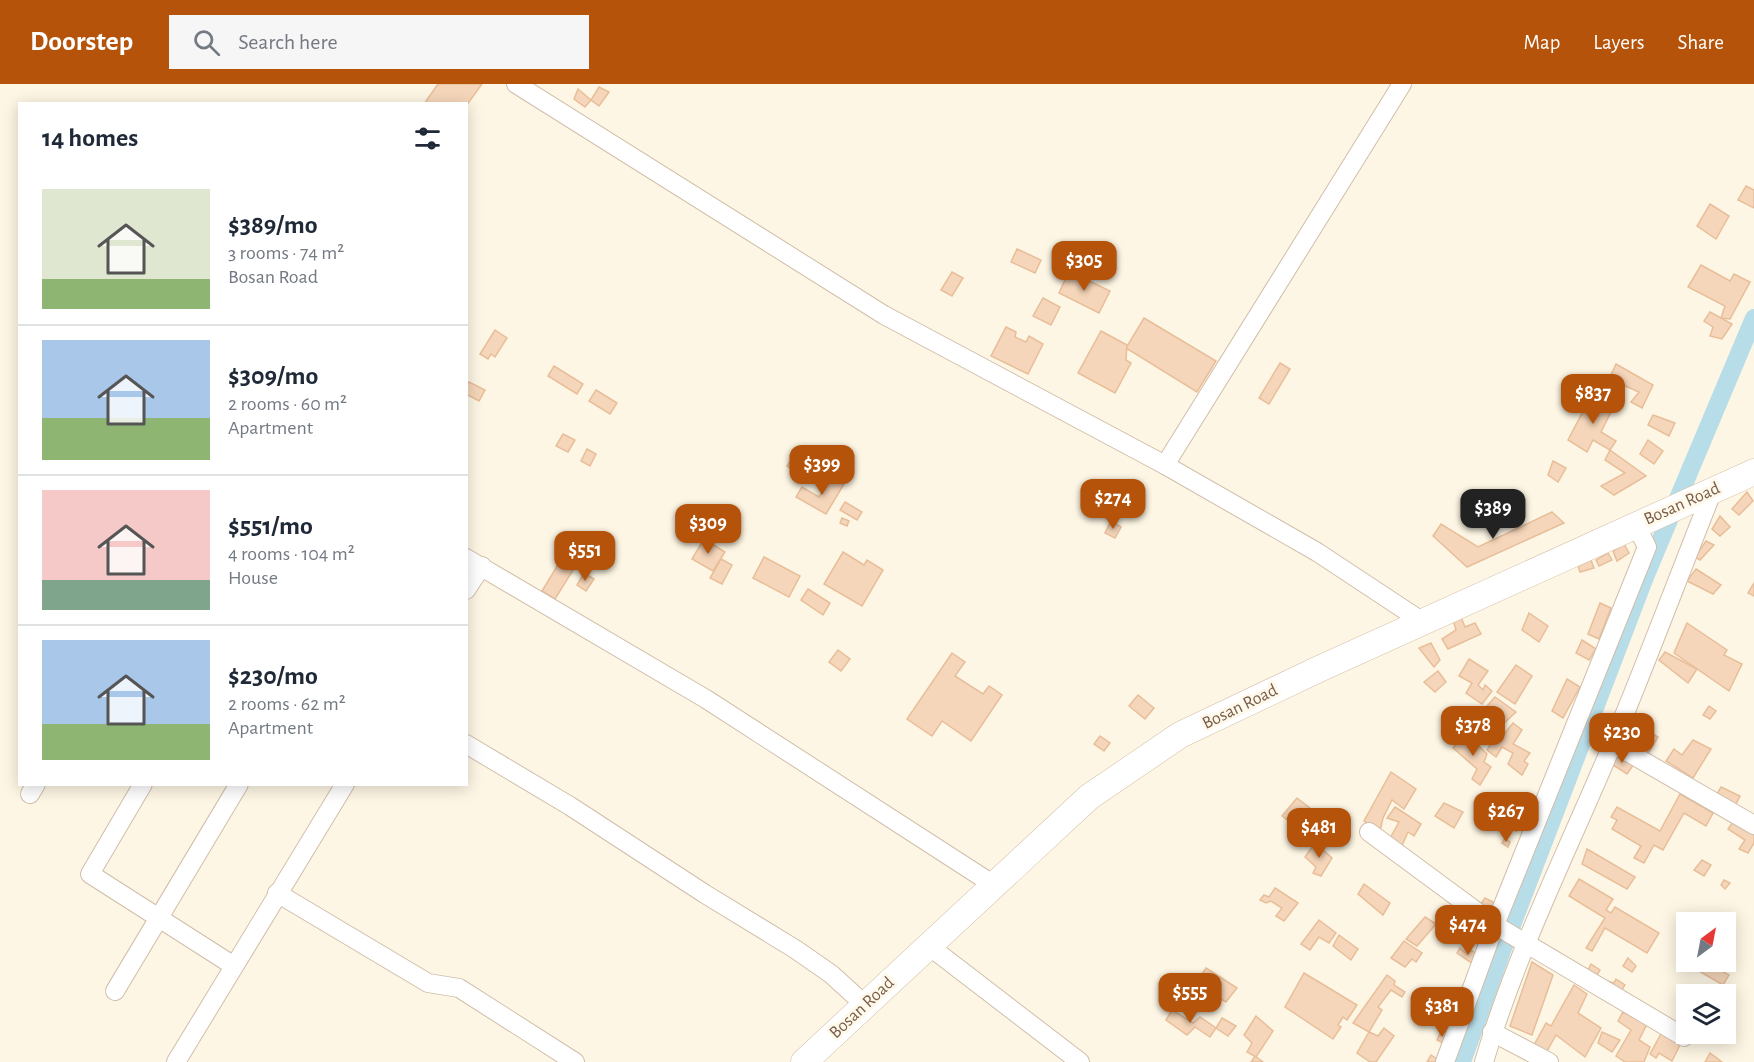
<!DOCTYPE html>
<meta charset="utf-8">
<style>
body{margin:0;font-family:"Alegreya Sans",sans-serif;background:#f6f6f7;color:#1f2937;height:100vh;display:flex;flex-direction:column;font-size:22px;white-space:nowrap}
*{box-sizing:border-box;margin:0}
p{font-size:20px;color:#747a83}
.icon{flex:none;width:33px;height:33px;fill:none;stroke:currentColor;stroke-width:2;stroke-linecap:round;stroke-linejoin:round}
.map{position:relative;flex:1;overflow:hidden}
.sheet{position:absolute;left:18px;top:18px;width:450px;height:684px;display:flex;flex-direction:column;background:#fff;border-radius:0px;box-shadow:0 3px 15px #0003}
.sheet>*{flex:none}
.needle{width:39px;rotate:32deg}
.fabs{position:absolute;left:1676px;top:828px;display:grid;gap:12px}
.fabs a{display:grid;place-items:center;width:60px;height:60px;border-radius:0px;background:#fff;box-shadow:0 3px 15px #0003;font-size:30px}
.price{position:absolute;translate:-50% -51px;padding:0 14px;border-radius:12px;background:#b45309;color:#fff;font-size:20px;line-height:39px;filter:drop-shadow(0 2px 3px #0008)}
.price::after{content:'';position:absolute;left:50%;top:36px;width:18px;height:14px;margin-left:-9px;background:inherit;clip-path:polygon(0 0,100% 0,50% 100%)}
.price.on{background:#222;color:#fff}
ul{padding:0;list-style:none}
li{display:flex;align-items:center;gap:18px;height:150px;padding:0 24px}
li+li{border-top:2px solid #e0e1e3}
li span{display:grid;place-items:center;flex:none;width:168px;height:120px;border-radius:0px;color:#555}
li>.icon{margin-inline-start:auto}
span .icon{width:72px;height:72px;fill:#fffc;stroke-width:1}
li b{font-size:26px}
h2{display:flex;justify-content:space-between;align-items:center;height:72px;padding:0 24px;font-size:26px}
header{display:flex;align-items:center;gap:36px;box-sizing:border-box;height:84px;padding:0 30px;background:#b45309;color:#fff}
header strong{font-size:28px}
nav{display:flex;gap:33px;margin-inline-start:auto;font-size:21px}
.search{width:420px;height:54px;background:#f6f6f7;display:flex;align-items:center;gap:15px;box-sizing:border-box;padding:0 21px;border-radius:0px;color:#747a83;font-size:22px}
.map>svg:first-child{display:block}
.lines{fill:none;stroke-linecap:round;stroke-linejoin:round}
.canal{stroke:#b7dde8;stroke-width:18}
.building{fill:#f5d6ba;stroke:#e8be99;stroke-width:1.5}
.minor-casing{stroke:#d0beaa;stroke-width:20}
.secondary-casing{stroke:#d5c0a9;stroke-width:27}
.minor{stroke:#fff;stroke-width:18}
.secondary{stroke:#fff;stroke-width:26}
.labels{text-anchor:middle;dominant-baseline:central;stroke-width:6;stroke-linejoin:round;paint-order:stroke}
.street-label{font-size:18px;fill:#785d48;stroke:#fff9ec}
</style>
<header>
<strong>Doorstep</strong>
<div class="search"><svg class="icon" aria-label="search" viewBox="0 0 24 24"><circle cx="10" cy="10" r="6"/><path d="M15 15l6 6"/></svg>Search here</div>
<nav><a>Map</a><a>Layers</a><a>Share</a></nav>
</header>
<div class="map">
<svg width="1754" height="978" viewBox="0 0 1754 978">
<rect width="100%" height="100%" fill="#fef6e4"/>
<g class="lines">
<!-- canal -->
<polyline class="canal" points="1462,978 1502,867 1645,493 1754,234"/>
</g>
<!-- building -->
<g class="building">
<polygon points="438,0 482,0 466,22 466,20 430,20 426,17"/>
<polygon points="599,3 609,8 599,22 591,16"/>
<polygon points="578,5 591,16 585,23 574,15"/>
<polygon points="1746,102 1754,106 1754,124 1738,116"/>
<polygon points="1710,120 1729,132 1716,155 1697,142"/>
<polygon points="1017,165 1041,176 1035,189 1011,178"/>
<polygon points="1701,181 1730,197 1734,190 1750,198 1730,235 1721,234 1725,222 1688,203"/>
<polygon points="1069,187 1110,207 1099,229 1059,209"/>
<polygon points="952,188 963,194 952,212 941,206"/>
<polygon points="1043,214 1060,223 1051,241 1033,232"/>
<polygon points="1710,228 1732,240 1722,255 1710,252 1713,243 1704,237"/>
<polygon points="1144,234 1216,277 1197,308 1126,264"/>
<polygon points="1006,243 1016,248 1015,253 1026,258 1029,252 1043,260 1028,290 991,272"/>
<polygon points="495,246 507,254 495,273 491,270 488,275 480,270"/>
<polygon points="1101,247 1127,261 1126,276 1131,279 1115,309 1078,289"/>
<polygon points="1280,279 1290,285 1269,320 1259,314"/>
<polygon points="1616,280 1653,301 1642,324 1631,318 1639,308 1609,295"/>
<polygon points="554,282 583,300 577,310 548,292"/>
<polygon points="469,298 485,306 479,317 466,310 466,302"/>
<polygon points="596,306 617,319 610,330 589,317"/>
<polygon points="1592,310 1615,320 1601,348 1616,357 1610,366 1593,356 1587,368 1568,356"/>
<polygon points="1653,331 1675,339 1669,352 1648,341"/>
<polygon points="563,350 575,356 568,368 556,362"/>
<polygon points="1648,356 1663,367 1654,380 1640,370"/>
<polygon points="587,365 596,370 590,382 581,377"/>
<polygon points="1610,366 1646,392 1614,411 1601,402 1625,389 1605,376"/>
<polygon points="794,371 806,379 799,390 787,382"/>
<polygon points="1553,377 1566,384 1558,398 1548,391"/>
<polygon points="831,393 844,400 826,430 796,413 802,403 819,413"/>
<polygon points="1747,408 1753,417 1739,431 1732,425"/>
<polygon points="1097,414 1117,424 1111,437 1091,426"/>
<polygon points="845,418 862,428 857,436 840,426"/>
<polygon points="1552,428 1564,439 1467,483 1433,452 1441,440 1478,463"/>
<polygon points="1720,432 1730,443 1720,452 1712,445"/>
<polygon points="842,434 849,437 847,442 840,439"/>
<polygon points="1111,437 1121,443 1115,454 1105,449"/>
<polygon points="704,455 725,468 713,487 692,475"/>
<polygon points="1706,457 1714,461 1700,476 1695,473"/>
<polygon points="1624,460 1629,469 1617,477 1613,467"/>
<polygon points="843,468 864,481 867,476 883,486 862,522 824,500"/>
<polygon points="1608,469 1612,476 1599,482 1596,476"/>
<polygon points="764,473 800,492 789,513 753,494"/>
<polygon points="562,474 575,483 555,515 542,507"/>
<polygon points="721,475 732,481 722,500 710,494"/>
<polygon points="1591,476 1594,484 1580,488 1578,482"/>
<polygon points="1696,485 1721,501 1713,510 1687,497"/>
<polygon points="584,489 594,495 586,507 577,501"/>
<polygon points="1754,499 1754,512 1748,509"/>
<polygon points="808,505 830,519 823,531 801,516"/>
<polygon points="1600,519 1611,524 1599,555 1588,550"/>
<polygon points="1529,529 1548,542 1539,558 1522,546"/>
<polygon points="1461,533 1465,543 1475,539 1481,550 1448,565 1442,555 1456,546 1453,536"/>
<polygon points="1687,539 1727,566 1724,571 1742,580 1729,607 1674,569"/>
<polygon points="1582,556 1596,565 1589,576 1576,569"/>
<polygon points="1431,559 1440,576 1434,583 1419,564"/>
<polygon points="838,566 850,575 841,587 829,578"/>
<polygon points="1665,568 1697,585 1688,599 1659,576"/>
<polygon points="952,569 965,578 955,592 983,610 989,602 1002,611 971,657 942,637 932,652 907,635"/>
<polygon points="1469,575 1488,587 1478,601 1483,606 1485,601 1492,607 1482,620 1466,609 1472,599 1459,592"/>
<polygon points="1516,581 1532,592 1515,620 1497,608"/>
<polygon points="1438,587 1446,598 1435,608 1424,598"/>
<polygon points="1567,595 1580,603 1563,634 1552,627"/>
<polygon points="1138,611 1154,624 1145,635 1129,622"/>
<polygon points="1495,613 1516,628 1501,642 1481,629"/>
<polygon points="1709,622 1716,627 1710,635 1703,631"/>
<polygon points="1632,638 1658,653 1649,668 1643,664 1648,658 1627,652"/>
<polygon points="1513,639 1522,646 1513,660 1530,669 1524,677 1528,680 1522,691 1508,680 1513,669 1502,663 1496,673 1487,666 1493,656 1497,659"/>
<polygon points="1465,649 1487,670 1484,678 1491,683 1480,701 1472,695 1477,685 1453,664"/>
<polygon points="1100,652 1110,659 1104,667 1094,660"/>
<polygon points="1693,656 1711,665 1693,694 1666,677 1674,665 1682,671"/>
<polygon points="1614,669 1634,680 1627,690 1610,679"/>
<polygon points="1391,688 1416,705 1404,725 1392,716 1383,734 1380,747 1364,737"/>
<polygon points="1721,703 1740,712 1735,722 1716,712"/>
<polygon points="1680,710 1713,729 1706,742 1684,729 1663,766 1654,761 1644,779 1634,774 1641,762 1612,745 1617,736 1611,733 1617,723 1660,747"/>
<polygon points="1297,714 1328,738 1315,757 1282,732"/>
<polygon points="1509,717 1527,727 1522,737 1518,736 1516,747 1508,742 1514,732 1504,726"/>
<polygon points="1444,719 1463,728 1454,744 1435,732"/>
<polygon points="1395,723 1421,740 1414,752 1408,748 1401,764 1389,756 1399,738 1387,734"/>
<polygon points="1734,736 1754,748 1754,759 1748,769 1739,765 1745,756 1728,745"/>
<polygon points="1505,754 1510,758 1508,763 1502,759"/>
<polygon points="1315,759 1332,774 1321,792 1313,789 1316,783 1305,773"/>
<polygon points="1587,765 1635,793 1627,805 1582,780"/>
<polygon points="1702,776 1711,781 1704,792 1694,786"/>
<polygon points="1579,795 1613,815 1606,826 1611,829 1615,823 1659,849 1647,869 1605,844 1592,867 1586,864 1605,834 1569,812"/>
<polygon points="1724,796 1730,799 1725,805 1721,801"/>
<polygon points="1364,800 1390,819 1383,831 1358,810"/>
<polygon points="1275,804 1298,819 1284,837 1276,832 1282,824 1271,817 1266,819 1260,816 1264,811 1269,813"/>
<polygon points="1485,814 1495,819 1490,828 1480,821"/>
<polygon points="1460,816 1485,839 1477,856 1471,852 1475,844 1450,825"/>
<polygon points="1425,833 1436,840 1417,862 1406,855"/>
<polygon points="1319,836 1336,849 1329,859 1319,853 1310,866 1301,860"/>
<polygon points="1339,851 1358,865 1351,876 1333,862"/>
<polygon points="1404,857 1422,869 1416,878 1412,875 1405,883 1391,874"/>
<polygon points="1460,864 1468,871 1471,866 1478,871 1473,880 1457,869"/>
<polygon points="1628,874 1636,882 1632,888 1623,882"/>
<polygon points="1532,878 1553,891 1532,951 1510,942"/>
<polygon points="1702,878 1706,878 1729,891 1723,901 1697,886"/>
<polygon points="1591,880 1600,886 1596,893 1588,886"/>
<polygon points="1206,884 1237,904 1226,918 1204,905 1201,908 1194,902"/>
<polygon points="1304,889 1357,921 1347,936 1343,933 1338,941 1341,943 1333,955 1285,923"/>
<polygon points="1387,891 1395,897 1394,901 1405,908 1402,913 1391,906 1378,923 1382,926 1369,948 1353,939"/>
<polygon points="1616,895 1625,901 1619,910 1604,900 1607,897 1614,899"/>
<polygon points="1574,901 1587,910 1578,929 1601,944 1585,973 1556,951 1546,969 1533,963 1546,939 1551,942"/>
<polygon points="1435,918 1453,927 1449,936 1437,930 1439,927 1433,921"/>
<polygon points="1172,926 1193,939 1200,933 1216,944 1210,953 1195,943 1187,951 1166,936"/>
<polygon points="1623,928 1647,940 1639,956 1650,963 1644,978 1625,978 1616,972 1631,946 1618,937"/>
<polygon points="1256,932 1273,947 1256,973 1247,968 1252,959 1244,951"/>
<polygon points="1222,934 1236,942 1228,952 1216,944"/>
<polygon points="1384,944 1394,952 1376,978 1370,978 1357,969 1369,948 1378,952"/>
<polygon points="1602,948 1620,956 1612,968 1598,959"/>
<polygon points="1662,948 1681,959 1672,977 1659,969 1656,974 1650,970"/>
<polygon points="1440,950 1447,953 1443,959 1437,956"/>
<polygon points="1710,969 1722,978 1705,978"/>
<polygon points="1431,971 1437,975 1435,978 1427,978"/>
<polygon points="1255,972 1263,978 1251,978"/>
</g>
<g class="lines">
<defs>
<g id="minor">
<polyline points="516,0 884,231 1165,381 1317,468 1423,538"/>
<polyline points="1165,381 1402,0"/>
<polyline points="466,474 706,615 994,801"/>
<polyline points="466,506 482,482"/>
<polyline points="1612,659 1754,741"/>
<polyline points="466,660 570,722 705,810 795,865 831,890 865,921"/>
<polyline points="143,700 90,790 234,882"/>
<polyline points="30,710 36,700"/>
<polyline points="1369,748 1495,841 1684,953"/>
<polyline points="277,809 428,899 459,904 575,978"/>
<polyline points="929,862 1080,978"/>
<polyline points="115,907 239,700"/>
<polyline points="1492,948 1549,978"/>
<polyline points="176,978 345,700"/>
<polyline points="1445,978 1495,841 1647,463 1636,441"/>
<path d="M 1484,978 C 1516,869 1568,766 1612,661 C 1647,577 1679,491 1713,406"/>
</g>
<polyline id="secondary" points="804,978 1089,713 1180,651 1319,585 1754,388"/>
</defs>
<!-- minor casing -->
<use href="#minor" class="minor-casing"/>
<!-- secondary casing -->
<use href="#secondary" class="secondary-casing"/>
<!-- minor -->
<use href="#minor" class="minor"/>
<!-- secondary -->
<use href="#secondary" class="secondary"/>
</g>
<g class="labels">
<!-- street labels -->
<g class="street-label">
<text transform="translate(1682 420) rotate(-24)">Bosan Road</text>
<text transform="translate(1240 623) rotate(-26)">Bosan Road</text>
<text transform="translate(862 924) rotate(-43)">Bosan Road</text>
</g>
</g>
</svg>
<div class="fabs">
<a><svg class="needle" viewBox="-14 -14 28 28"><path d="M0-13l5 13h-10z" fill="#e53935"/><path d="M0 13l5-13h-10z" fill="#747a83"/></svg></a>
<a><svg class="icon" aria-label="layers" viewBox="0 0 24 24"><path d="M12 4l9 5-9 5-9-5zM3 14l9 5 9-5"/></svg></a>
</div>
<b class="price" style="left:1084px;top:208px">$305</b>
<b class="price" style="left:1593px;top:341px">$837</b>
<b class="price" style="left:822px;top:412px">$399</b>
<b class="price" style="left:1113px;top:446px">$274</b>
<b class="price on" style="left:1493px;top:456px">$389</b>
<b class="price" style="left:708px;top:471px">$309</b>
<b class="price" style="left:585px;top:498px">$551</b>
<b class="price" style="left:1473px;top:673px">$378</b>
<b class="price" style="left:1622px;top:680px">$230</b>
<b class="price" style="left:1506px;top:759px">$267</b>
<b class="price" style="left:1319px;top:775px">$481</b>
<b class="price" style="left:1468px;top:872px">$474</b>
<b class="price" style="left:1190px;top:940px">$555</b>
<b class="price" style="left:1442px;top:954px">$381</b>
<section class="sheet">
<h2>14 homes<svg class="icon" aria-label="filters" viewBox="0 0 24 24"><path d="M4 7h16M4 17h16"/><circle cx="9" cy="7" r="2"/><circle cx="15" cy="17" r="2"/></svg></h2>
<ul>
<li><span style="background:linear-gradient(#dfe7d0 75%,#8fb573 0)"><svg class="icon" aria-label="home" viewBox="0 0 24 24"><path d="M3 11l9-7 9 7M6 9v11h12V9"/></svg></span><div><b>$389/mo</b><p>3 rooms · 74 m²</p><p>Bosan Road</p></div></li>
<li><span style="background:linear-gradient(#a9c7e8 65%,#8fb573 0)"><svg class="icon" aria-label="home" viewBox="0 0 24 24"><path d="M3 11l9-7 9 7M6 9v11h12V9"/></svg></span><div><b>$309/mo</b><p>2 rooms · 60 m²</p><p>Apartment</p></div></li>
<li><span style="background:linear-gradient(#f6c9c9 75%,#7fa58c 0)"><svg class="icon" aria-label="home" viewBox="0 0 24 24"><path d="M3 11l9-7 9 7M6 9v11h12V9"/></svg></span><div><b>$551/mo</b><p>4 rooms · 104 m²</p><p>House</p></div></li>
<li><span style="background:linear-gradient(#a9c7e8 70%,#8fb573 0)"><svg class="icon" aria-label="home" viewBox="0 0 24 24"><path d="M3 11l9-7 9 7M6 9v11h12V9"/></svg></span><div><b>$230/mo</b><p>2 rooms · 62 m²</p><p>Apartment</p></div></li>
</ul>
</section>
</div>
